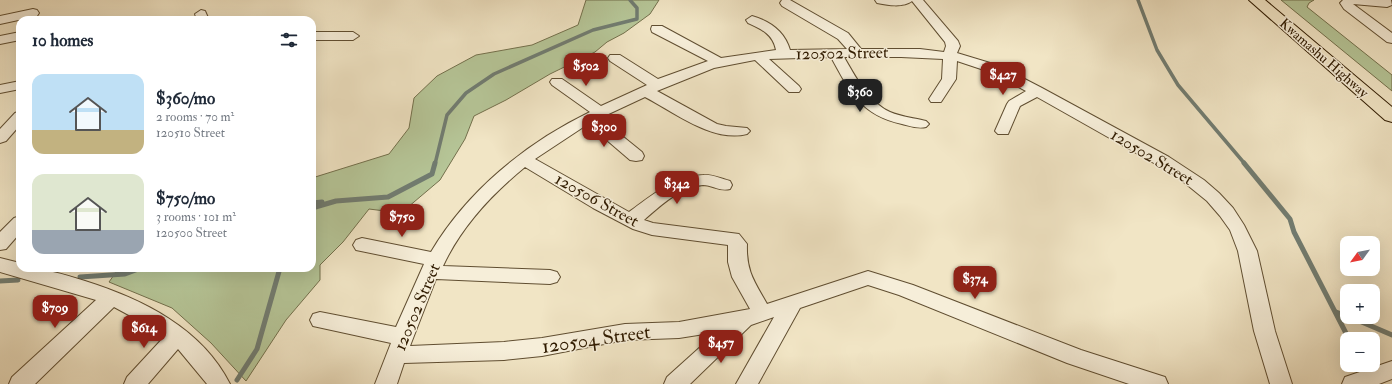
<!DOCTYPE html>
<meta charset="utf-8">
<style>
body{margin:0;font-family:"IM FELL Double Pica",serif;background:#f2f2f3;color:#1f2937;height:100vh;display:flex;flex-direction:column;font-size:15px;white-space:nowrap}
*{box-sizing:border-box;margin:0}
p{font-size:13px;color:#747a83}
.icon{flex:none;width:22px;height:22px;fill:none;stroke:currentColor;stroke-width:2;stroke-linecap:round;stroke-linejoin:round}
.map{position:relative;flex:1;overflow:hidden}
.panel{position:absolute;left:16px;top:16px;width:300px;height:256px;display:flex;flex-direction:column;background:#fff;border-radius:12px;box-shadow:0 4px 16px #0002}
.panel>*{flex:none}
.needle{width:26px;rotate:237deg}
.controls{position:absolute;left:1340px;top:236px;display:grid;gap:8px}
.controls a{display:grid;place-items:center;width:40px;height:40px;border-radius:8px;background:#fff;box-shadow:0 4px 16px #0002;font-size:20px}
.price{position:absolute;translate:-50% -34px;padding:0 9px;border-radius:8px;background:#8f2418;color:#fff;font-size:13px;line-height:26px;filter:drop-shadow(0 1px 2px #0008)}
.price::after{content:'';position:absolute;left:50%;top:24px;width:12px;height:9px;margin-left:-6px;background:inherit;clip-path:polygon(0 0,100% 0,50% 100%)}
.price.current{background:#222;color:#fff}
ul{padding:0;list-style:none}
li{display:flex;align-items:center;gap:12px;height:100px;padding:0 16px}
li span{display:grid;place-items:center;flex:none;width:112px;height:80px;border-radius:12px;color:#555}
li>.icon{margin-inline-start:auto}
span .icon{width:48px;height:48px;fill:#fffc;stroke-width:1}
li b{font-size:17px}
h2{display:flex;justify-content:space-between;align-items:center;height:48px;padding:0 16px;font-size:17px}
.map>svg:first-child{display:block}
.green{fill:#b6c698;stroke:#73704c}
.lines{fill:none;stroke-linecap:round;stroke-linejoin:round}
.stream-far1{stroke:#717c71;stroke-width:3.5}
.stream{stroke:#717c71;stroke-width:5}
.minor-casing{stroke:#604e31;stroke-width:2}
.major-casing{stroke:#301b00;stroke-width:2}
.minor{fill:#f6eed9;fill-rule:evenodd}
.major{fill:#f1e5c5;fill-rule:evenodd}
.labels{text-anchor:middle;dominant-baseline:central;stroke-width:3;stroke-linejoin:round;paint-order:stroke}
.far-street-label{font-size:14px;fill:#301b00;stroke:#f6eed9}
.street-label{font-size:17px;fill:#301b00;stroke:#f6eed9}
.near-street-label{font-size:20px;fill:#301b00;stroke:#f6eed9}
</style>
<div class="map">
<svg width="1392" height="384" viewBox="0 0 1392 384">
<rect width="100%" height="100%" fill="#f1e5c5"/>
<filter id="stains"><feTurbulence type="fractalNoise" baseFrequency=".005" numOctaves="4"/><feColorMatrix values="0 0 0 0 .2 0 0 0 0 .09 0 0 0 0 .02 0 0 0 .5 -.17"/></filter>
<radialGradient id="worn" r=".72"><stop offset=".6" stop-color="#630" stop-opacity="0"/><stop offset="1" stop-color="#630" stop-opacity=".3"/></radialGradient>
<!-- green -->
<g class="green">
<polygon points="586,0 659,0 650,14 624,33 607,42 595,52 550,74 506,100 474,116 465,139 440,180 401,213 369,209 343,242 320,265 320,280 286,320 246,381 211,343 172,308 109,282 119,268 312,268 312,178 389,154 409,128 414,98 437,76 476,55 532,45 578,25"/>
<polygon points="1281,0 1314,0 1309,3 1307,7 1392,75 1392,91"/>
</g>
<g class="lines">
<!-- stream-far1 -->
<g class="stream-far1">
<polyline points="1138,0 1157,50 1178,85 1245,164"/>
<polyline points="435,164 447,115 466,93 494,74 593,30 637,19 637,8 630,0"/>
</g>
<!-- stream -->
<g class="stream">
<polyline points="1244,163 1290,219 1294,232 1349,339"/>
<polyline points="312,203 322,202"/>
<polyline points="312,208 336,201 388,197 432,174 435,163"/>
<polyline points="80,277 125,274 141,268"/>
<polyline points="0,281 18,280"/>
<polyline points="1336,312 1347,316"/>
<polyline points="1350,317 1392,335"/>
<polyline points="1359,365 1364,384"/>
<polyline points="237,380 257,349 280,268"/>
</g>
<defs>
<g id="minor">
<path d="M 782,0 L 790,0 L 848,33 L 861,49 L 920,49 L 944,52 L 946,46 L 945,42 L 912,1 C 903,8 887,5 877,3 L 875,0 L 923,0 L 958,41 L 960,46 L 957,53 L 1000,66 L 1042,88 L 1169,157 L 1204,180 L 1219,193 L 1233,208 L 1244,225 L 1257,251 L 1275,331 L 1292,384 L 1270,384 L 1254,331 L 1238,251 L 1230,230 L 1220,216 L 1207,201 L 1175,175 L 1037,97 L 1020,106 L 1008,134 L 998,134 L 995,131 L 1007,104 L 1009,101 L 1026,91 L 990,72 L 957,61 L 956,79 L 941,102 L 931,102 L 929,99 L 942,79 L 943,59 L 901,57 L 844,57 C 855,76 868,102 890,112 C 901,117 915,118 926,121 L 929,124 L 926,127 C 918,129 910,126 902,124 C 861,115 850,92 831,57 L 769,59 L 799,86 L 801,89 L 799,92 L 789,92 L 755,60 L 714,68 L 657,91 L 717,124 L 726,126 L 747,128 L 750,131 L 747,134 C 713,143 674,112 645,97 L 600,118 L 642,152 L 644,156 L 642,160 L 636,161 L 630,160 L 588,124 L 535,159 L 629,212 C 651,196 674,176 703,175 C 712,174 722,179 730,181 L 732,185 L 730,189 C 720,192 712,185 703,185 C 680,187 660,206 644,220 L 653,223 L 739,234 L 747,244 C 746,271 754,281 767,304 L 868,271 L 913,285 L 1081,350 L 1165,377 L 1168,384 L 1129,384 L 1067,363 L 899,295 L 868,285 L 800,308 L 758,384 L 736,384 L 774,317 L 751,325 L 690,384 L 664,384 L 667,377 L 717,332 L 679,338 L 625,340 L 542,356 L 504,360 L 404,363 L 397,384 L 375,384 L 391,343 L 313,326 L 310,320 L 313,314 L 320,312 L 396,327 L 424,264 L 356,250 L 353,245 L 356,240 L 362,238 L 431,252 C 467,191 526,143 590,112 L 552,85 L 550,82 L 552,79 L 562,79 L 601,106 L 647,85 L 610,61 L 608,58 L 610,55 L 620,55 L 658,79 L 708,61 L 652,32 L 651,29 L 652,26 L 662,26 L 721,58 L 776,50 C 773,34 761,29 748,23 L 746,20 L 752,16 C 770,21 785,32 790,50 L 847,49 L 838,39 L 782,6 L 780,3 ZM 525,167 L 593,208 L 633,229 L 652,235 L 728,245 L 728,262 L 732,277 L 750,309 L 679,322 L 625,324 L 542,338 L 504,342 L 410,346 L 436,279 L 550,284 L 557,282 L 560,277 L 557,272 L 550,270 L 443,266 C 461,227 492,194 525,167 Z"/>
<polygon points="1343,0 1391,0 1392,5 1387,7 1353,4 1392,33 1392,43 1387,42 1344,9 1340,3"/>
<polygon points="33,9 37,10 39,13 37,16 0,24 0,16"/>
<polygon points="201,10 205,11 209,20 197,20 195,14"/>
<polygon points="20,32 20,40 0,44 0,36"/>
<polygon points="312,32 353,32 359,36 353,40 312,40"/>
<polygon points="20,81 20,89 0,93 0,85"/>
<polygon points="20,111 20,125 6,141 0,143 0,129 15,113"/>
<polygon points="20,216 20,233 6,249 0,250 0,232 14,218"/>
<path d="M 0,258 L 20,263 L 20,268 C 43,268 63,274 85,281 C 142,299 202,328 230,384 L 207,384 L 178,349 L 148,384 L 124,384 L 127,377 L 164,337 L 151,327 L 114,307 L 35,384 L 9,384 L 12,377 L 96,300 L 0,272 Z"/>
<polygon points="1392,361 1392,379 1379,384 1342,384 1345,377"/>
</g>
<polygon id="major" points="1249,0 1265,0 1392,107 1392,122 1385,120"/>
</defs>
<!-- minor casing -->
<use href="#minor" class="minor-casing"/>
<!-- major casing -->
<use href="#major" class="major-casing"/>
<!-- minor -->
<use href="#minor" class="minor"/>
<!-- major -->
<use href="#major" class="major"/>
</g>
<g class="labels">
<!-- far-street labels -->
<g class="far-street-label">
<text transform="translate(1324 58) rotate(41)">Kwamashu Highway</text>
</g>
<!-- street labels -->
<g class="street-label">
<text transform="translate(842 53) rotate(-1)">120502 Street</text>
<text transform="translate(1152 157) rotate(31)">120502 Street</text>
<text transform="translate(597 200) rotate(29)">120506 Street</text>
<text transform="translate(417 307) rotate(-67)">120502 Street</text>
</g>
<!-- near-street labels -->
<g class="near-street-label">
<text transform="translate(596 339) rotate(-8)">120504 Street</text>
</g>
</g>
<rect width="100%" height="100%" filter="url(#stains)"/>
<rect width="100%" height="100%" fill="url(#worn)"/>
</svg>
<div class="controls">
<a><svg class="needle" viewBox="-14 -14 28 28"><path d="M0-13l5 13h-10z" fill="#e53935"/><path d="M0 13l5-13h-10z" fill="#747a83"/></svg></a>
<a>+</a>
<a>−</a>
</div>
<b class="price" style="left:586px;top:87px">$502</b>
<b class="price" style="left:1003px;top:96px">$427</b>
<b class="price current" style="left:860px;top:113px">$360</b>
<b class="price" style="left:604px;top:148px">$300</b>
<b class="price" style="left:677px;top:205px">$342</b>
<b class="price" style="left:402px;top:238px">$750</b>
<b class="price" style="left:975px;top:300px">$374</b>
<b class="price" style="left:55px;top:329px">$709</b>
<b class="price" style="left:144px;top:349px">$614</b>
<b class="price" style="left:721px;top:364px">$457</b>
<section class="panel">
<h2>10 homes<svg class="icon" aria-label="filters" viewBox="0 0 24 24"><path d="M4 7h16M4 17h16"/><circle cx="9" cy="7" r="2"/><circle cx="15" cy="17" r="2"/></svg></h2>
<ul>
<li><span style="background:linear-gradient(#bfe0f5 70%,#c2b280 0)"><svg class="icon" aria-label="home" viewBox="0 0 24 24"><path d="M3 11l9-7 9 7M6 9v11h12V9"/></svg></span><div><b>$360/mo</b><p>2 rooms · 70 m²</p><p>120510 Street</p></div></li>
<li><span style="background:linear-gradient(#dfe7d0 70%,#9aa5b1 0)"><svg class="icon" aria-label="home" viewBox="0 0 24 24"><path d="M3 11l9-7 9 7M6 9v11h12V9"/></svg></span><div><b>$750/mo</b><p>3 rooms · 101 m²</p><p>120500 Street</p></div></li>
</ul>
</section>
</div>
